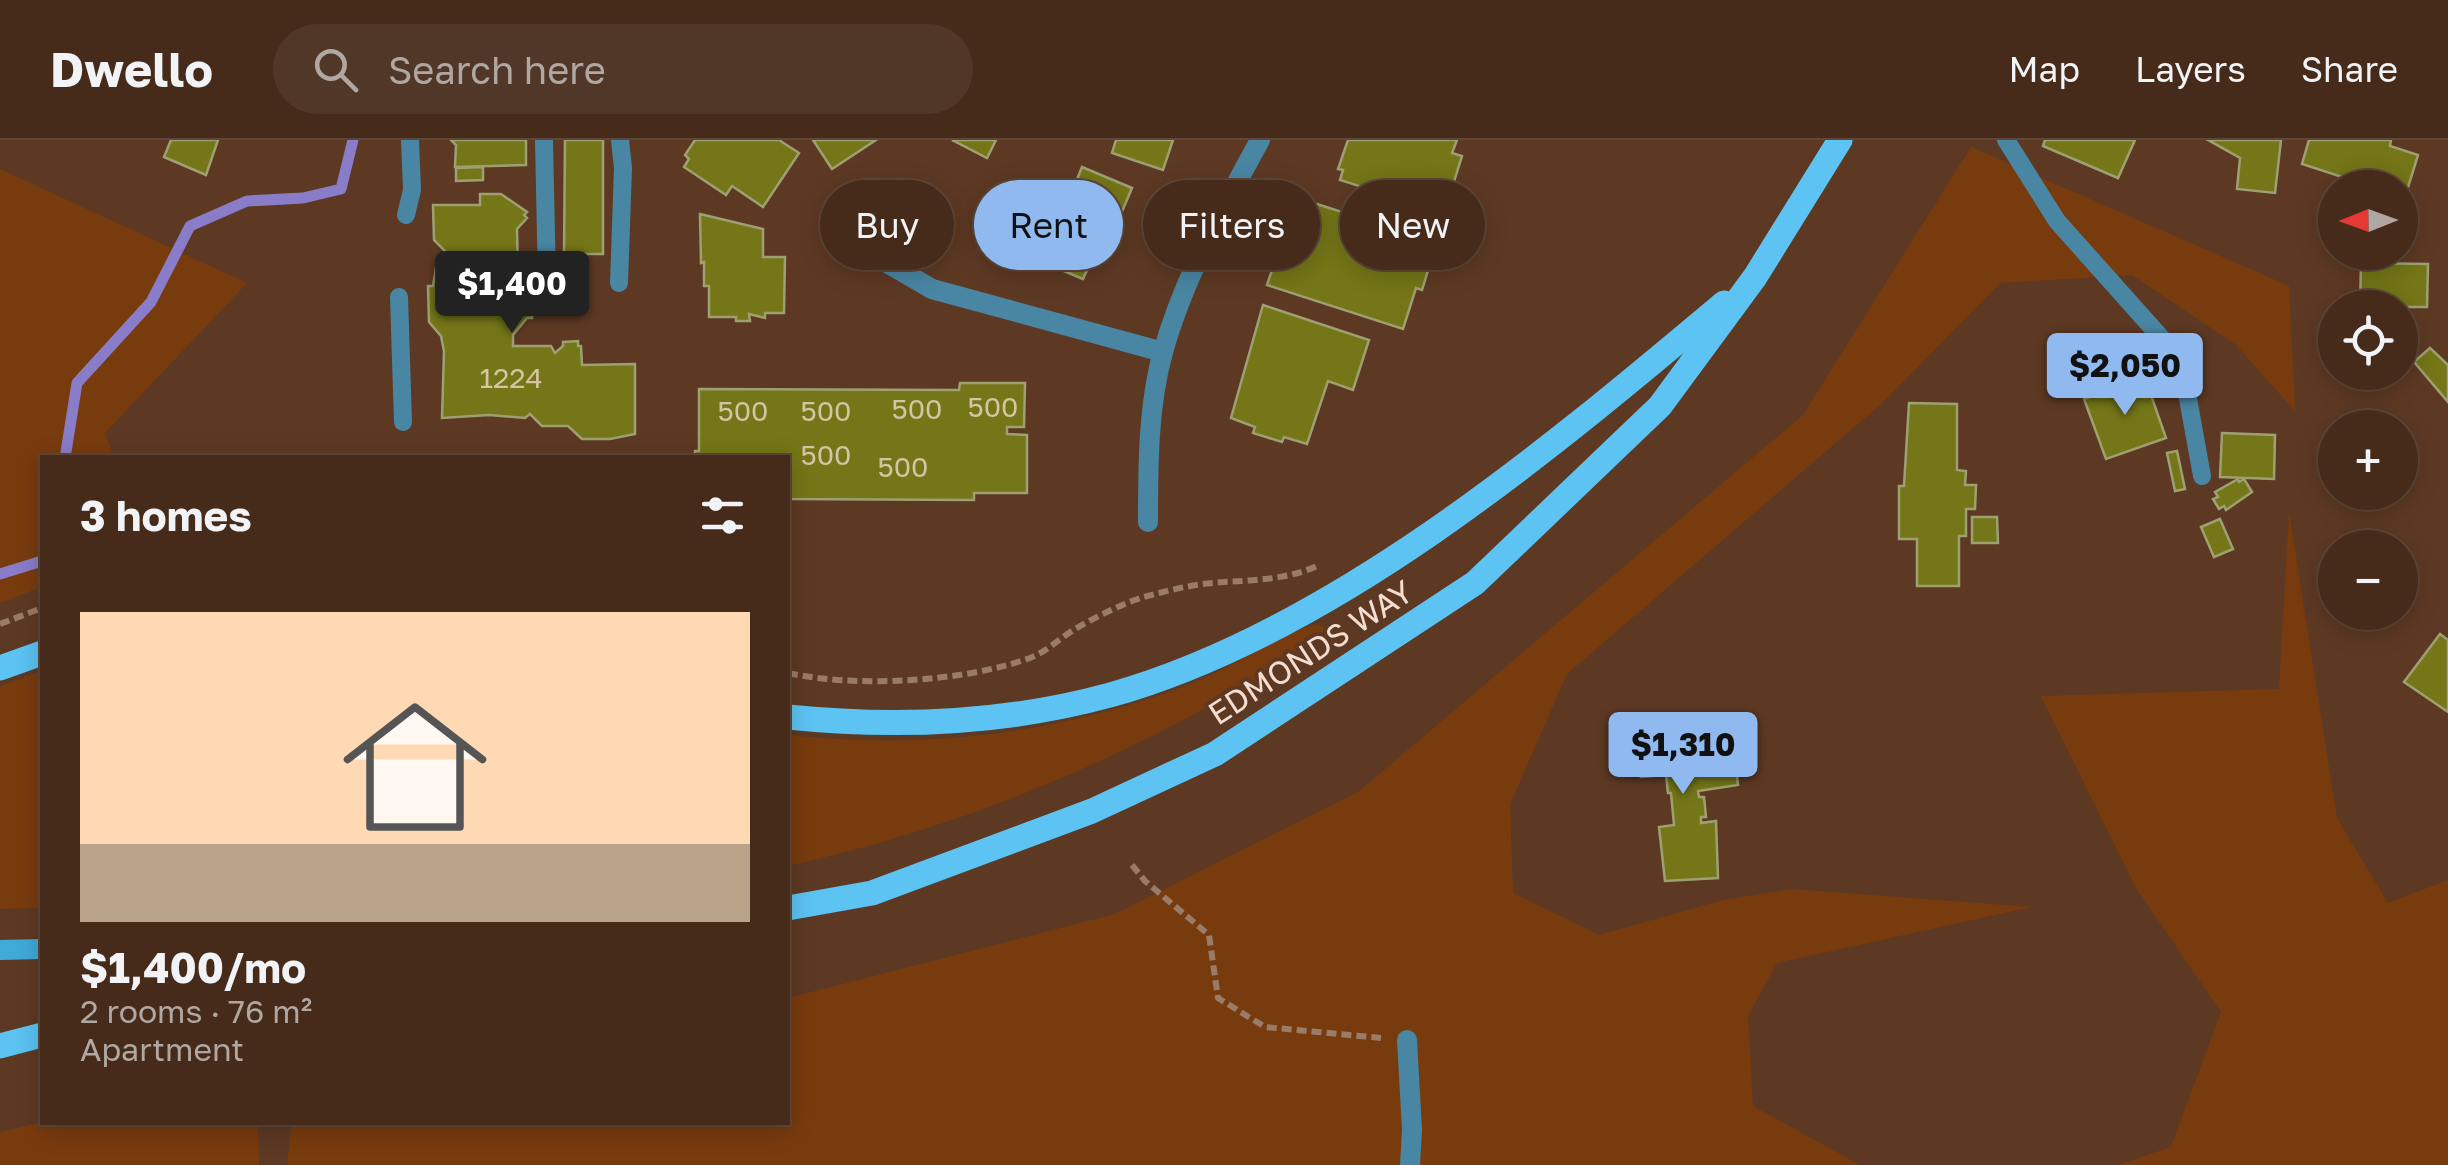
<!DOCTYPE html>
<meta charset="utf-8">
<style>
body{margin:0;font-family:"Golos Text",sans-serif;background:#503727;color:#f1f3f6;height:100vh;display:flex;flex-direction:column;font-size:38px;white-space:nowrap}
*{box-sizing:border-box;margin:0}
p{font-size:32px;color:#b0a7a2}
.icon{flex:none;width:55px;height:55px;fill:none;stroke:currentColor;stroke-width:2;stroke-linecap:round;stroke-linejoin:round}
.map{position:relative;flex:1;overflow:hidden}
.sheet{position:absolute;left:40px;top:315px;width:750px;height:670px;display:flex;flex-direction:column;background:#462b1a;border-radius:0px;box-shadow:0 5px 25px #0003,0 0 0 2px #5e4739}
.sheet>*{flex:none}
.hud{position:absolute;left:820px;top:40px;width:950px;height:90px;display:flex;gap:20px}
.needle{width:65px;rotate:269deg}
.fabs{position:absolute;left:2318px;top:30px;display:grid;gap:20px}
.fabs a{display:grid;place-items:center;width:100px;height:100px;border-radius:50%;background:#462b1a;box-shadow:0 5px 25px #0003,0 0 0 2px #5e4739;font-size:50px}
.price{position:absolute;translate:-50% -85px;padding:0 22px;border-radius:10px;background:#90b9f0;color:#111;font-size:32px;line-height:65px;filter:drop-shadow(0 2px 5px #0008)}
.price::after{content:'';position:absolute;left:50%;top:60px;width:30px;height:22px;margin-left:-15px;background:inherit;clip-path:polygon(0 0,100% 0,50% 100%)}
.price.on{background:#222;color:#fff}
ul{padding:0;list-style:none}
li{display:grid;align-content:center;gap:20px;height:530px;padding:0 40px}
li+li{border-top:2px solid #5e4739}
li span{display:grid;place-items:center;height:310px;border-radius:0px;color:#555}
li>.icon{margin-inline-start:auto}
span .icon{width:180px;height:180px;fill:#fffc;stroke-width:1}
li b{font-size:42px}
h2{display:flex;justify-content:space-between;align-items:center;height:120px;padding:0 40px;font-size:42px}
.tag{padding:0 35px;border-radius:45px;background:#462b1a;box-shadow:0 5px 25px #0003,0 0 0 2px #5e4739;font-size:35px;line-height:90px}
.tag.on{background:#90b9f0;color:#111}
header{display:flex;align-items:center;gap:60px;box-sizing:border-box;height:140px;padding:0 50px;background:#462b1a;border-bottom:2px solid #5e4739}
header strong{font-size:48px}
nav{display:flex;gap:55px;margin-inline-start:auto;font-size:35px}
.search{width:700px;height:90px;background:#503727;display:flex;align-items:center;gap:25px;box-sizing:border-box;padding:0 35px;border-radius:55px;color:#b0a7a2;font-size:38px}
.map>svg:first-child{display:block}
.green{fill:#783b0e}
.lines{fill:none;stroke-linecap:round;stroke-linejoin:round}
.stream{stroke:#897cc8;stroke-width:11}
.building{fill:#747617;stroke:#9ea073;stroke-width:2.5}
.path{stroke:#997b68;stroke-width:6;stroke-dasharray:10 5;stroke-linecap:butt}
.lane{stroke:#4986a3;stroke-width:18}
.street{stroke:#4986a3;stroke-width:20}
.secondary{stroke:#40aad9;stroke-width:20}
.primary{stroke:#5cc3f3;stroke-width:25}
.labels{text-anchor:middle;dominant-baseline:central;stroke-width:8;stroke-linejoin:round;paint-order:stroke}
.number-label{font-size:28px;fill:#d5c4a2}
.street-label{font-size:32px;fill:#f5ded1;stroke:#5d3923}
</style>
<header>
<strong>Dwello</strong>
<div class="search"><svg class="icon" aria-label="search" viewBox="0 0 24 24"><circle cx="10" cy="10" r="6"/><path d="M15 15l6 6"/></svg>Search here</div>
<nav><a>Map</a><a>Layers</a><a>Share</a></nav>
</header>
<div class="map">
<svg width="2448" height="1025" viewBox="0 0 2448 1025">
<rect width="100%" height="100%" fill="#5d3923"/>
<!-- green -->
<g class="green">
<polygon points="1971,7 2289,146 2295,271 2235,204 2132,135 2000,143 1882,263 1567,534 1510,664 1513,753 1599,795 1723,760 1792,749 2031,767 1777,823 1748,876 1753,966 1860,1025 287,1025 292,983 788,982 788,858 1115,774 1358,652 1803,275"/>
<polygon points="0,29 247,143 105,293 114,317 42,318 42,447 0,463"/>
<polygon points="2289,372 2337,678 2388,763 2448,740 2448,1025 2118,1025 2171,1007 2221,872 2136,748 2041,556 2279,549"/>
<path d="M 1315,484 L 1323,487 L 1324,500 C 1148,607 989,681 788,726 L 788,595 C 924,610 1063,594 1192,543 C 1234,527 1272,499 1315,484 Z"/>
<polygon points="42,531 42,768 0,769 0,546"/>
<polygon points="42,982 258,983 259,1025 0,1025 0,992"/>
</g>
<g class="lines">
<!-- stream -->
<g class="stream">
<polyline points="65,318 77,243 151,162 190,86 247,61 303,58 341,49 353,0"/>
<polyline points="0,434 42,421"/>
</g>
</g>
<!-- building -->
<g class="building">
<polygon points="171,0 218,0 206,35 164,17"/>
<polygon points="451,0 526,0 526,25 455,27 456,5"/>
<polygon points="565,0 603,0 603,114 564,114"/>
<polygon points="695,0 779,0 799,13 763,67 732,46 726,55 684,27 689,19 685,15"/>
<polygon points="813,0 876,0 832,29"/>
<polygon points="952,0 996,0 987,18"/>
<polygon points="1116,0 1173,0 1163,30 1112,13"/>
<polygon points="1348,0 1457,0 1452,13 1462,16 1447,64 1430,59 1428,68 1340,40 1343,30 1338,29"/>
<polygon points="2045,0 2135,0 2118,38 2043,6"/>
<polygon points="2208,0 2281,0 2275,53 2237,49 2240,18"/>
<polygon points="2309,0 2391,0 2390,6 2418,15 2405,57 2400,55 2400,48 2376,48 2302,24"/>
<polygon points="483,27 483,40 456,41 456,28"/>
<polygon points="1082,27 1132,48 1100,124 1091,121 1083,139 1052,126 1059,108 1051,103"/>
<polygon points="480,54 501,54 527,72 524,75 527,78 517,89 518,132 507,132 506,163 527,163 527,166 532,166 532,178 527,178 513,195 513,206 551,206 555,213 563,206 563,202 578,201 578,206 581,206 582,225 635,224 635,294 610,299 582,299 568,286 542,286 530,274 525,278 489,275 442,278 444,211 441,196 429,182 428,146 433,146 436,128 446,129 446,112 434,100 433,65 480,65"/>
<polygon points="1317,64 1413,95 1411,101 1435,108 1422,150 1416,148 1403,189 1267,145 1275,121 1287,124 1293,108 1287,106 1296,77 1311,82"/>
<polygon points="700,74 763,89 763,117 785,117 784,173 765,173 765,178 749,174 750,181 736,181 736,177 709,177 709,146 704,146 704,122 701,123"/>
<polygon points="2361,123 2428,124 2427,167 2360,167"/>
<polygon points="1263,165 1369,200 1353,250 1328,241 1307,304 1284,297 1282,302 1253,293 1255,287 1231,278"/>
<polygon points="2430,208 2448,225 2448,262 2414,222"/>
<polygon points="2145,238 2166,298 2106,319 2084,259"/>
<polygon points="960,243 1025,243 1024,287 1007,287 1007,294 1027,295 1027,353 974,353 974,360 788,359 788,318 695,318 695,311 699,311 699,249 959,250"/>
<polygon points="1909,263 1957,264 1957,330 1966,331 1965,345 1976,345 1975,369 1966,369 1966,396 1959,396 1959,446 1917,446 1917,399 1899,399 1899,346 1904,346"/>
<polygon points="2222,293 2275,295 2274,339 2220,337"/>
<polygon points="2177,311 2185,349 2175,351 2167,313"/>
<polygon points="2238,339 2239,342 2244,339 2252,352 2226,370 2224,366 2219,369 2213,359 2218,357 2215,352"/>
<polygon points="1972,377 1997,377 1998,403 1972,403"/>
<polygon points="2220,379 2233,409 2214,417 2201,387"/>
<polygon points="2440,494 2448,500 2448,572 2404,542"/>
<polygon points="1675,578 1679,612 1713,605 1714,620 1735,618 1738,645 1698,651 1699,657 1704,657 1706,677 1701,677 1701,683 1716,681 1718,738 1665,741 1659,687 1674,685 1671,653 1668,653 1666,635 1641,637 1636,633 1630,582"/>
</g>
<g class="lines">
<!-- path -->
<g class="path">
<polyline points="0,484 42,468"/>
<path d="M 788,533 C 856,548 963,542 1030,518 C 1046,512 1060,498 1075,489 C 1096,477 1121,464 1144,457 C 1166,451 1190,445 1212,443 C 1247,440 1284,441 1317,426"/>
<polyline points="1132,725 1145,741 1209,795 1218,858 1265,887 1381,898"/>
</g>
<!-- lane -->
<g class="lane">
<polyline points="544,0 547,144"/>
<polyline points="2006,0 2057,81 2181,220 2202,336"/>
<polyline points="406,75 412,50 410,0"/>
<polyline points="619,143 623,28 620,0"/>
<polyline points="399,157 403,282"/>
</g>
<!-- street -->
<g class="street">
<polyline points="877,117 932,149 1163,212"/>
<path d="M 1148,382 C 1148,326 1148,266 1163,212 C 1184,137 1223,68 1260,0"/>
<polyline points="1407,900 1412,990 1410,1025"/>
</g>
<!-- secondary -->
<polyline class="secondary" points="0,810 42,809"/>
<!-- primary -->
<g class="primary">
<polyline points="0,528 42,513"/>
<path d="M 788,577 C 896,588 1004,584 1110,555 C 1332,493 1550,309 1724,163"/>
<polyline points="788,768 872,753 1092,671 1215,614 1475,443 1660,266 1755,137 1840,0"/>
<polyline points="0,906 42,895"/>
</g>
</g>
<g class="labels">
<!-- number labels -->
<g class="number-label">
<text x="511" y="237">1224</text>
<text x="993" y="266">500</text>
<text x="917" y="268">500</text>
<text x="743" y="270">500</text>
<text x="826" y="270">500</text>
<text x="826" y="314">500</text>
<text x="903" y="326">500</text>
</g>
<!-- street labels -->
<g class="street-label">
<text transform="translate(1310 512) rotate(-33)">EDMONDS WAY</text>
</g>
</g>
</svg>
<div class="fabs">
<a><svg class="needle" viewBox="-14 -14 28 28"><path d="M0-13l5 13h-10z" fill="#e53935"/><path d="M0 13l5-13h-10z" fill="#b0a7a2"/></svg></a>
<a><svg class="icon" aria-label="locate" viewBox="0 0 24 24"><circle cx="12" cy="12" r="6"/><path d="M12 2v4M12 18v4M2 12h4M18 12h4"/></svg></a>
<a>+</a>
<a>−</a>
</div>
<b class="price on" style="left:512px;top:196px">$1,400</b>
<b class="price" style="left:2125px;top:278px">$2,050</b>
<b class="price" style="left:1683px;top:657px">$1,310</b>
<div class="hud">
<a class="tag">Buy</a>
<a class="tag on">Rent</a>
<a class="tag">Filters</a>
<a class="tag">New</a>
</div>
<section class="sheet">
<h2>3 homes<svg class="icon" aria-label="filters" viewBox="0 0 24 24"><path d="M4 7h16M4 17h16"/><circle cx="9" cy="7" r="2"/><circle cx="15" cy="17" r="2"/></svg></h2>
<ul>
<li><span style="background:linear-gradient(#ffd9b3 75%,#b9a48a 0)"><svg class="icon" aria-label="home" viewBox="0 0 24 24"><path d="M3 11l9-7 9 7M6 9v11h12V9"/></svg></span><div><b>$1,400/mo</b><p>2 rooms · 76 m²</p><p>Apartment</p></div></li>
</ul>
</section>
</div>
